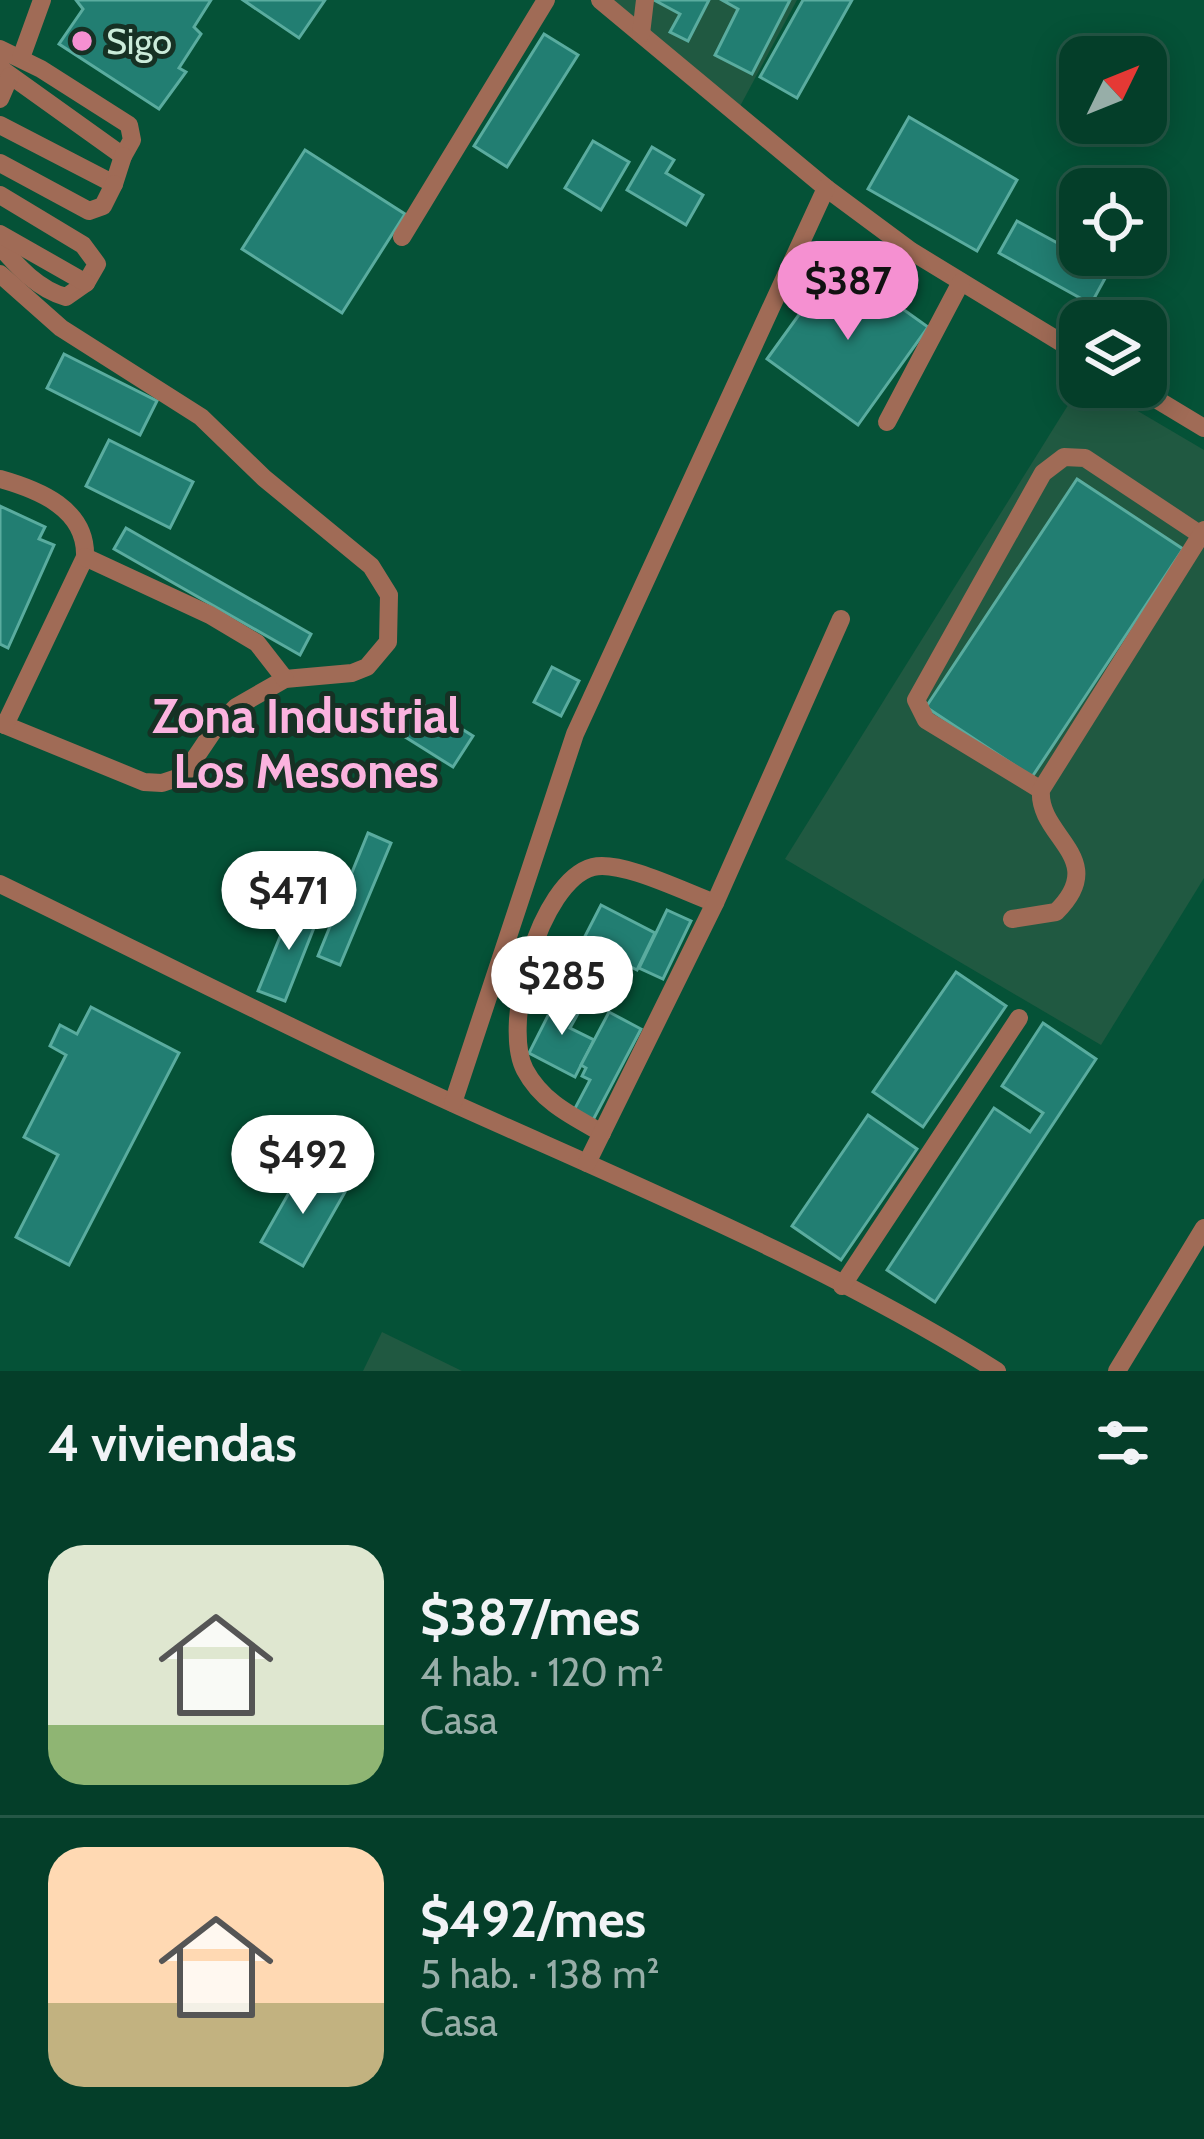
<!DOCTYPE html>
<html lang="es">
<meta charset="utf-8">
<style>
body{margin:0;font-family:Cabin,sans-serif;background:#124935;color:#f1f3f6;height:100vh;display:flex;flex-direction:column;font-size:45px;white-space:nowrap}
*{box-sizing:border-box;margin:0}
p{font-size:39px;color:#97aea8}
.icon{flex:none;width:66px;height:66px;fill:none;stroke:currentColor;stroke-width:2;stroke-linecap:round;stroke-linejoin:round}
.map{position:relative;height:1371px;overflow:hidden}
.side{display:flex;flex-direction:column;background:#043e29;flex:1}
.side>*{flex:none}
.needle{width:78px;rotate:47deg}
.fabs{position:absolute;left:1059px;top:36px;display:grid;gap:24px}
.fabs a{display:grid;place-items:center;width:108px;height:108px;border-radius:24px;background:#043e29;box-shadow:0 6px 30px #0003,0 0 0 3px #255746;font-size:60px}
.price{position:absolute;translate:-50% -102px;padding:0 27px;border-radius:42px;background:#fff;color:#222;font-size:39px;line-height:78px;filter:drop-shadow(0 3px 6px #0008)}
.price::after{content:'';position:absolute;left:50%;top:72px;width:36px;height:27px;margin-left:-18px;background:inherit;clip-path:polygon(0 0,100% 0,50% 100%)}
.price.on{background:#f590d1;color:#111}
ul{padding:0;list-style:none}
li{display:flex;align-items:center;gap:36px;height:300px;padding:0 48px}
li+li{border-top:3px solid #255746}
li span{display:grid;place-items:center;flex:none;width:336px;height:240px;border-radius:36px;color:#555}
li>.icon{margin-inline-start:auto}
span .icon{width:144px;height:144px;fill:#fffc;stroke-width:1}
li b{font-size:51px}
h2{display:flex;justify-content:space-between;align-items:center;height:144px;padding:0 48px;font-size:51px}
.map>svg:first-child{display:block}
.built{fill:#205941}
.building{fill:#227e72;stroke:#5aac9f;stroke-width:3}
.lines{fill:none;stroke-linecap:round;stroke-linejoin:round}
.minor{stroke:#a06b56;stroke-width:18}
.poi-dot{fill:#f590d1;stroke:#163124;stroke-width:4.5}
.labels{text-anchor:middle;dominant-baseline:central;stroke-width:10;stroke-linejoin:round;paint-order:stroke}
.poi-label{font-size:36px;fill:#cbecda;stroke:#163124;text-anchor:start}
.district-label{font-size:48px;font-weight:bold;fill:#fbb3df;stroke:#163124}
</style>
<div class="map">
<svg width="1204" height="1371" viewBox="0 0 1204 1371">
<rect width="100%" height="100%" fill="#055237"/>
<!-- built -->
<g class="built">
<polygon points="605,0 797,0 738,110"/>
<polygon points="1080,386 1097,387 1204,450 1204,878 1101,1045 785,859"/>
<polygon points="382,1332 462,1371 363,1371"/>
</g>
<!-- building -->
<g class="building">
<polygon points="76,0 211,0 194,27 201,34 179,68 186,72 159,109 59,44 83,9"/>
<polygon points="243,0 325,0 299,38"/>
<polygon points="654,0 709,0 688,41 670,32 680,14"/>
<polygon points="722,0 790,0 752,74 715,55 738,9"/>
<polygon points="803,0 852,0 797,98 760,77"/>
<polygon points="544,34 578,55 507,167 474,146"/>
<polygon points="909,117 1017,180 977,251 868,189"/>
<polygon points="593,141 629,162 601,210 565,188"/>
<polygon points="652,147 674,160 666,173 703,195 686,225 627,190"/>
<polygon points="305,150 405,214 342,313 242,249"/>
<polygon points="1017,221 1109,271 1091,304 999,253"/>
<polygon points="837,262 928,327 858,425 767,359"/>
<polygon points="64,354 157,401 140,435 47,388"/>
<polygon points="109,440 193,482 170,528 86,486"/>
<polygon points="1077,479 1183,549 1032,777 926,707"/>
<polygon points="0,506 45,527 39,539 54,545 8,648 0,644"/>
<polygon points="126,528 311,634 300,655 114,549"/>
<polygon points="552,667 579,681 561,716 534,702"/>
<polygon points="414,699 473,736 453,767 394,730"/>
<polygon points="368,833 391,843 340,965 318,956"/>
<polygon points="293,905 319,915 285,1001 258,991"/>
<polygon points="601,905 655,933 637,970 582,942"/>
<polygon points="667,910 691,921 663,979 639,968"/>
<polygon points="956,972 1006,1006 923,1127 873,1092"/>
<polygon points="560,992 575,1000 572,1006 580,1010 570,1028 594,1040 575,1077 529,1053"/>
<polygon points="91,1007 179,1053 69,1265 16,1237 58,1155 24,1137 66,1055 50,1046 60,1025 77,1034"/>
<polygon points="609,1012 641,1029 592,1122 573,1112 590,1080 582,1076 586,1068 581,1065"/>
<polygon points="1043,1023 1096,1059 935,1302 887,1270 994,1108 1030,1132 1043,1113 1002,1086"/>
<polygon points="868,1115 917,1149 841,1260 792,1226"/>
<polygon points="303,1168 345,1192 303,1266 261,1242"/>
</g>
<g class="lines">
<!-- minor -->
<g class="minor">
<polyline points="600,0 826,188 911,251 1080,354"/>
<polyline points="641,34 645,0"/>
<polyline points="0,49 41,69 129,125 132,140 123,156 0,68"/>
<polyline points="21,58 42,0"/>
<polyline points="0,99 10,76"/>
<polyline points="0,125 114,184 123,156"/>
<polyline points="0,163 89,211 103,206 114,184"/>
<path d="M 0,195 L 83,245 L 97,264 L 86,283 L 66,297 C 39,290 18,267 0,246"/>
<polyline points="0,234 86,283"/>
<polyline points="402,237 546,0"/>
<polyline points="0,274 61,328 201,417 264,478 371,566 389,595 388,642 367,667 352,673 285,679 236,707 216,727 183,776 162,783 144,782 0,723"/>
<polyline points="1136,387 1204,428"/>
<polyline points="887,422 961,282"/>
<path d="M 0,479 C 39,490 87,509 85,557 L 5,725"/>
<polyline points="85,557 210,615 257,643 285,679"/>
<polyline points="1041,790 926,720 916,700 1043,473 1064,457 1085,458 1201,535"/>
<path d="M 0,884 C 153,958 304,1036 459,1106 C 639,1187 830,1266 997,1371"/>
<path d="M 1012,919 L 1056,912 C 1111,858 1037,837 1041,790 L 1204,530"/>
<polyline points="453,1103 575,734 826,188"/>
<path d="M 602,1133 C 572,1116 542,1102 525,1070 C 501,1025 539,881 593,867 C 621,860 685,892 715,903"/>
<polyline points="587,1163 715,903 841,619"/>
<polyline points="842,1286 1019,1018"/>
<polyline points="1117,1371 1204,1228"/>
</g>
</g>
<!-- markers -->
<circle class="poi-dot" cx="82" cy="41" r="12"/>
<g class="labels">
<!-- poi labels -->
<g class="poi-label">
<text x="106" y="41">Sigo</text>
</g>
<!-- district labels -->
<g class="district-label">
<text x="306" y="716">Zona Industrial<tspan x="306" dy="55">Los Mesones</tspan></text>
</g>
</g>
</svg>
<div class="fabs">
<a><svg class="needle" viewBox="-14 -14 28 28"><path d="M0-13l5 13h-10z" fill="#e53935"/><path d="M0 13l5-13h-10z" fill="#97aea8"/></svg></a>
<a><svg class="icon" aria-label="locate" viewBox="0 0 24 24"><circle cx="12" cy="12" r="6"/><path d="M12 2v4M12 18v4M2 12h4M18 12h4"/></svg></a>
<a><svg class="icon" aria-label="layers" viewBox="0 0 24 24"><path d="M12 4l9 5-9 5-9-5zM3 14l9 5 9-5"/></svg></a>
</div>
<b class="price on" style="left:848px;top:343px">$387</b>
<b class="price" style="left:289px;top:953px">$471</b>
<b class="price" style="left:562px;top:1038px">$285</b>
<b class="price" style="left:303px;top:1217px">$492</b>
</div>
<section class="side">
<h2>4 viviendas<svg class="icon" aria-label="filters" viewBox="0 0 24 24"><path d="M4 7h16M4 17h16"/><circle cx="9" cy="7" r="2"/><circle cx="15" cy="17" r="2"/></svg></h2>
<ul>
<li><span style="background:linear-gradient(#dfe7d0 75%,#8fb573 0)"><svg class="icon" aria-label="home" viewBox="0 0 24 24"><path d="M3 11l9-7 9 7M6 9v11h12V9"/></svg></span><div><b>$387/mes</b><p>4 hab. · 120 m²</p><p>Casa</p></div></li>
<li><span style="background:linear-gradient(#ffd9b3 65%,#c2b280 0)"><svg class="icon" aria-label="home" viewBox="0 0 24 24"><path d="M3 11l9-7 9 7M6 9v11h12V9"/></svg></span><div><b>$492/mes</b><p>5 hab. · 138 m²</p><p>Casa</p></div></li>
</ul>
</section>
